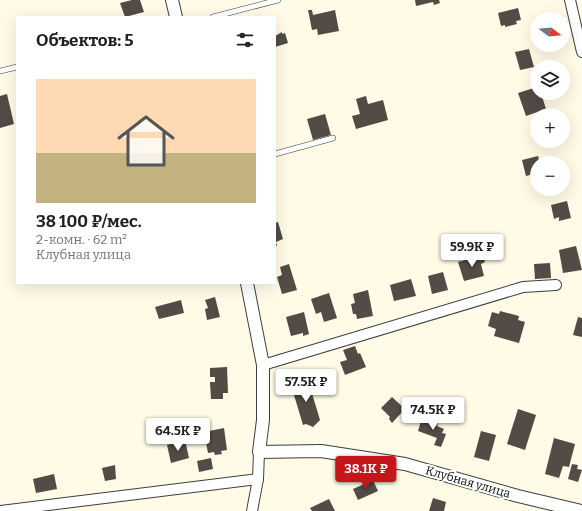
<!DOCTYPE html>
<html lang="ru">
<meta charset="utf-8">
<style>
body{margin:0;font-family:Bitter,serif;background:#f2f2f2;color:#202124;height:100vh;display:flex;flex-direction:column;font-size:15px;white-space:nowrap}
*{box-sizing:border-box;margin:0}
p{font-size:13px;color:#757577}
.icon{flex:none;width:22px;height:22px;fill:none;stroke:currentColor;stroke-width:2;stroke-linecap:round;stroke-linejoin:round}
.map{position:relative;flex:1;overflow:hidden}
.sheet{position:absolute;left:16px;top:16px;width:260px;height:268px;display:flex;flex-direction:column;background:#fff;border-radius:0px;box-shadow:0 4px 16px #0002}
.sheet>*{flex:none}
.needle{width:26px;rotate:106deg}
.fabs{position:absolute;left:530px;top:12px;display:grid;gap:8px}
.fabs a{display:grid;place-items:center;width:40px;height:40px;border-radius:50%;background:#fff;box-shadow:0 4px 16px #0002;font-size:20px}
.price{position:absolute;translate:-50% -34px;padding:0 9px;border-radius:4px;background:#fff;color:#222;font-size:13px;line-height:26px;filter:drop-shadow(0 1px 2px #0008)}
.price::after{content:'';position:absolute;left:50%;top:24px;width:12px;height:9px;margin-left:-6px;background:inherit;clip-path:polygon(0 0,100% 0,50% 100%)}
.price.on{background:#c5161a;color:#fff}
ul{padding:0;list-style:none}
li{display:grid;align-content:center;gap:8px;height:212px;padding:0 20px}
li span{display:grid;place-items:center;height:124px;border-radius:0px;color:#555}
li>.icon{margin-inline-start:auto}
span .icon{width:72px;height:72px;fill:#fffc;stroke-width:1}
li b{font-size:17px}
h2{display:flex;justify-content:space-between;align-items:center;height:48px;padding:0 20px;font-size:17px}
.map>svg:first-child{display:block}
.building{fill:#534b45}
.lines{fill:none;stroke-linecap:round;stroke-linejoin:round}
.service-casing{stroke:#3d3d3d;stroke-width:6}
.minor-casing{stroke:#3d3d3d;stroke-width:12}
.tertiary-casing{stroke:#3d3d3d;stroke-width:14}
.service{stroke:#fff;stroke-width:5}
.minor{stroke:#fff;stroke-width:10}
.tertiary{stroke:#fff;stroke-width:12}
.labels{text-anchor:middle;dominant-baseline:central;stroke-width:4;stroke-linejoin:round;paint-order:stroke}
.street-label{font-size:12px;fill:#0a0a0a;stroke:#fff}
</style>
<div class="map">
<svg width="582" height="511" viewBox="0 0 582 511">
<rect width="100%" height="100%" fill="#fffbe6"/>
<!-- building -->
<g class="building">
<polygon points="132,0 140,0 144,12 125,17 120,3"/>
<polygon points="415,0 439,0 440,3 434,5 433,2 416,6"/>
<polygon points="518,8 521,20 516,21 517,24 505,27 505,25 501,26 498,13"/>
<polygon points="308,10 312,10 313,15 335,10 339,31 318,35 317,29 312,30"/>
<polygon points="282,32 282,34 285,33 288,43 275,47 275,36"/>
<polygon points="529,49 534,67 520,70 515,52"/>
<polygon points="537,87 537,93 541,93 546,109 526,116 518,93"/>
<polygon points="7,94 14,124 0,128 0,96"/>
<polygon points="366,96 368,104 383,100 388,120 356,129 352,116 360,114 356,99"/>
<polygon points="325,114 331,135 313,140 307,119"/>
<polygon points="537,123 537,141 536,142 531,125"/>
<polygon points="538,156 540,163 537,163 537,173 526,176 522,160"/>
<polygon points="567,201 571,218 559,221 559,217 554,219 551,205"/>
<polygon points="278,222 283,239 276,242 277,246 275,246 275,223"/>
<polygon points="576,246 582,270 563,273 559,250"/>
<polygon points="483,255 485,262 481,264 484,276 464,281 458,262"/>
<polygon points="550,263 551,278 535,279 534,264"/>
<polygon points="289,264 297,290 282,294 277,277 282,275 280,267"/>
<polygon points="443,272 448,290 432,294 428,276"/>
<polygon points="411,279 416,296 394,301 390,285"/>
<polygon points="368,290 373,316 357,319 356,314 353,314 351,304 355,303 353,294"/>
<polygon points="329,293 337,318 324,322 321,312 316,314 311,299"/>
<polygon points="215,297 220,317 207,320 205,309 208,308 205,300"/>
<polygon points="181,300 184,313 159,319 155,307"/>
<polygon points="500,311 519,316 518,320 525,322 519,343 494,336 496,329 488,326 492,312 499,314"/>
<polygon points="304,312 309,334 303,336 303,333 291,336 286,317"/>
<polygon points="578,317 582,318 582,337 573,335"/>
<polygon points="355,346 358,354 360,353 366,367 345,375 340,362 347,360 343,350"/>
<polygon points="227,367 228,393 223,393 223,399 211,399 210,382 215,382 215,377 210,377 210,368"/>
<polygon points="301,372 308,391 311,390 320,420 313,427 306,424 303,425 294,395 298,394 294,374"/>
<polygon points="392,397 405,409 392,423 389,419 390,417 381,408"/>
<polygon points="518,409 536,415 525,450 507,444"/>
<polygon points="422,418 438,423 437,426 444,429 442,433 446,434 441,447 434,445 437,438 418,431"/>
<polygon points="224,428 227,450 221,451 222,454 215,455 214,452 208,453 204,432"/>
<polygon points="481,431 496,435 489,461 474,457"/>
<polygon points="554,438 575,444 569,467 563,466 559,478 545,474"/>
<polygon points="185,440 189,458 171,463 167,445"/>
<polygon points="211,458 213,469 199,472 197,461"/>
<polygon points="572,464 578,465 577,469 582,470 578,482 568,479"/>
<polygon points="115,465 116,479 105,481 102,468"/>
<polygon points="54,474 57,489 36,493 33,479"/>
<polygon points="373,480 378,491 358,500 353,489"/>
<polygon points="433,498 446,502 444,511 429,511"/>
<polygon points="329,499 335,511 312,511 310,508"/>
</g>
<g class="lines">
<defs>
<g id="service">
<polyline points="213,17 278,0"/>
<polyline points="0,71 17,67"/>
<polyline points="275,154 333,138"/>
</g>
<g id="minor">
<polyline points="570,0 582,52"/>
<polyline points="263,365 523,287 556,285"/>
<polyline points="0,511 258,479"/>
<polyline points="252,511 258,479 259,452"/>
</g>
<g id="tertiary">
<polyline points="172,0 176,17"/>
<polyline points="247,283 263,365 263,420 259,452 321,451 405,464 518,496 581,511"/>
</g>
</defs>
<!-- service casing -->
<use href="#service" class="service-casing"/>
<!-- minor casing -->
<use href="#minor" class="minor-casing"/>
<!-- tertiary casing -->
<use href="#tertiary" class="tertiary-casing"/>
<!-- service -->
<use href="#service" class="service"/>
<!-- minor -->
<use href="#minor" class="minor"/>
<!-- tertiary -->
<use href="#tertiary" class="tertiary"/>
</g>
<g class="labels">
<!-- street labels -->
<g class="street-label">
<text transform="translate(468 482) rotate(16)">Клубная улица</text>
</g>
</g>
</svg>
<div class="fabs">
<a><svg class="needle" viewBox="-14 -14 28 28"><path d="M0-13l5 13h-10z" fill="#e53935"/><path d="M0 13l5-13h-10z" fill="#757577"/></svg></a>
<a><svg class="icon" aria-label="layers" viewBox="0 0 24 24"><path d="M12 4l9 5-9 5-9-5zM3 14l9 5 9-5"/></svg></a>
<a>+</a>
<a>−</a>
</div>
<b class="price" style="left:472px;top:268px">59.9K ₽</b>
<b class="price" style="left:306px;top:403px">57.5K ₽</b>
<b class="price" style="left:433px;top:431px">74.5K ₽</b>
<b class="price" style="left:178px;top:452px">64.5K ₽</b>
<b class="price on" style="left:366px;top:490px">38.1K ₽</b>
<section class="sheet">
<h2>Объектов: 5<svg class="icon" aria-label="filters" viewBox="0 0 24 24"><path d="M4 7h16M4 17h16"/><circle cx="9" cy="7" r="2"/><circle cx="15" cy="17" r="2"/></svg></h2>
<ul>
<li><span style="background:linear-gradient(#ffd9b3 60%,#c2b280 0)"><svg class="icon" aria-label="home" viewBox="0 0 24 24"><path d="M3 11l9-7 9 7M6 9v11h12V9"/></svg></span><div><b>38 100 ₽/мес.</b><p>2-комн. · 62 m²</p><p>Клубная улица</p></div></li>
</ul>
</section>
</div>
